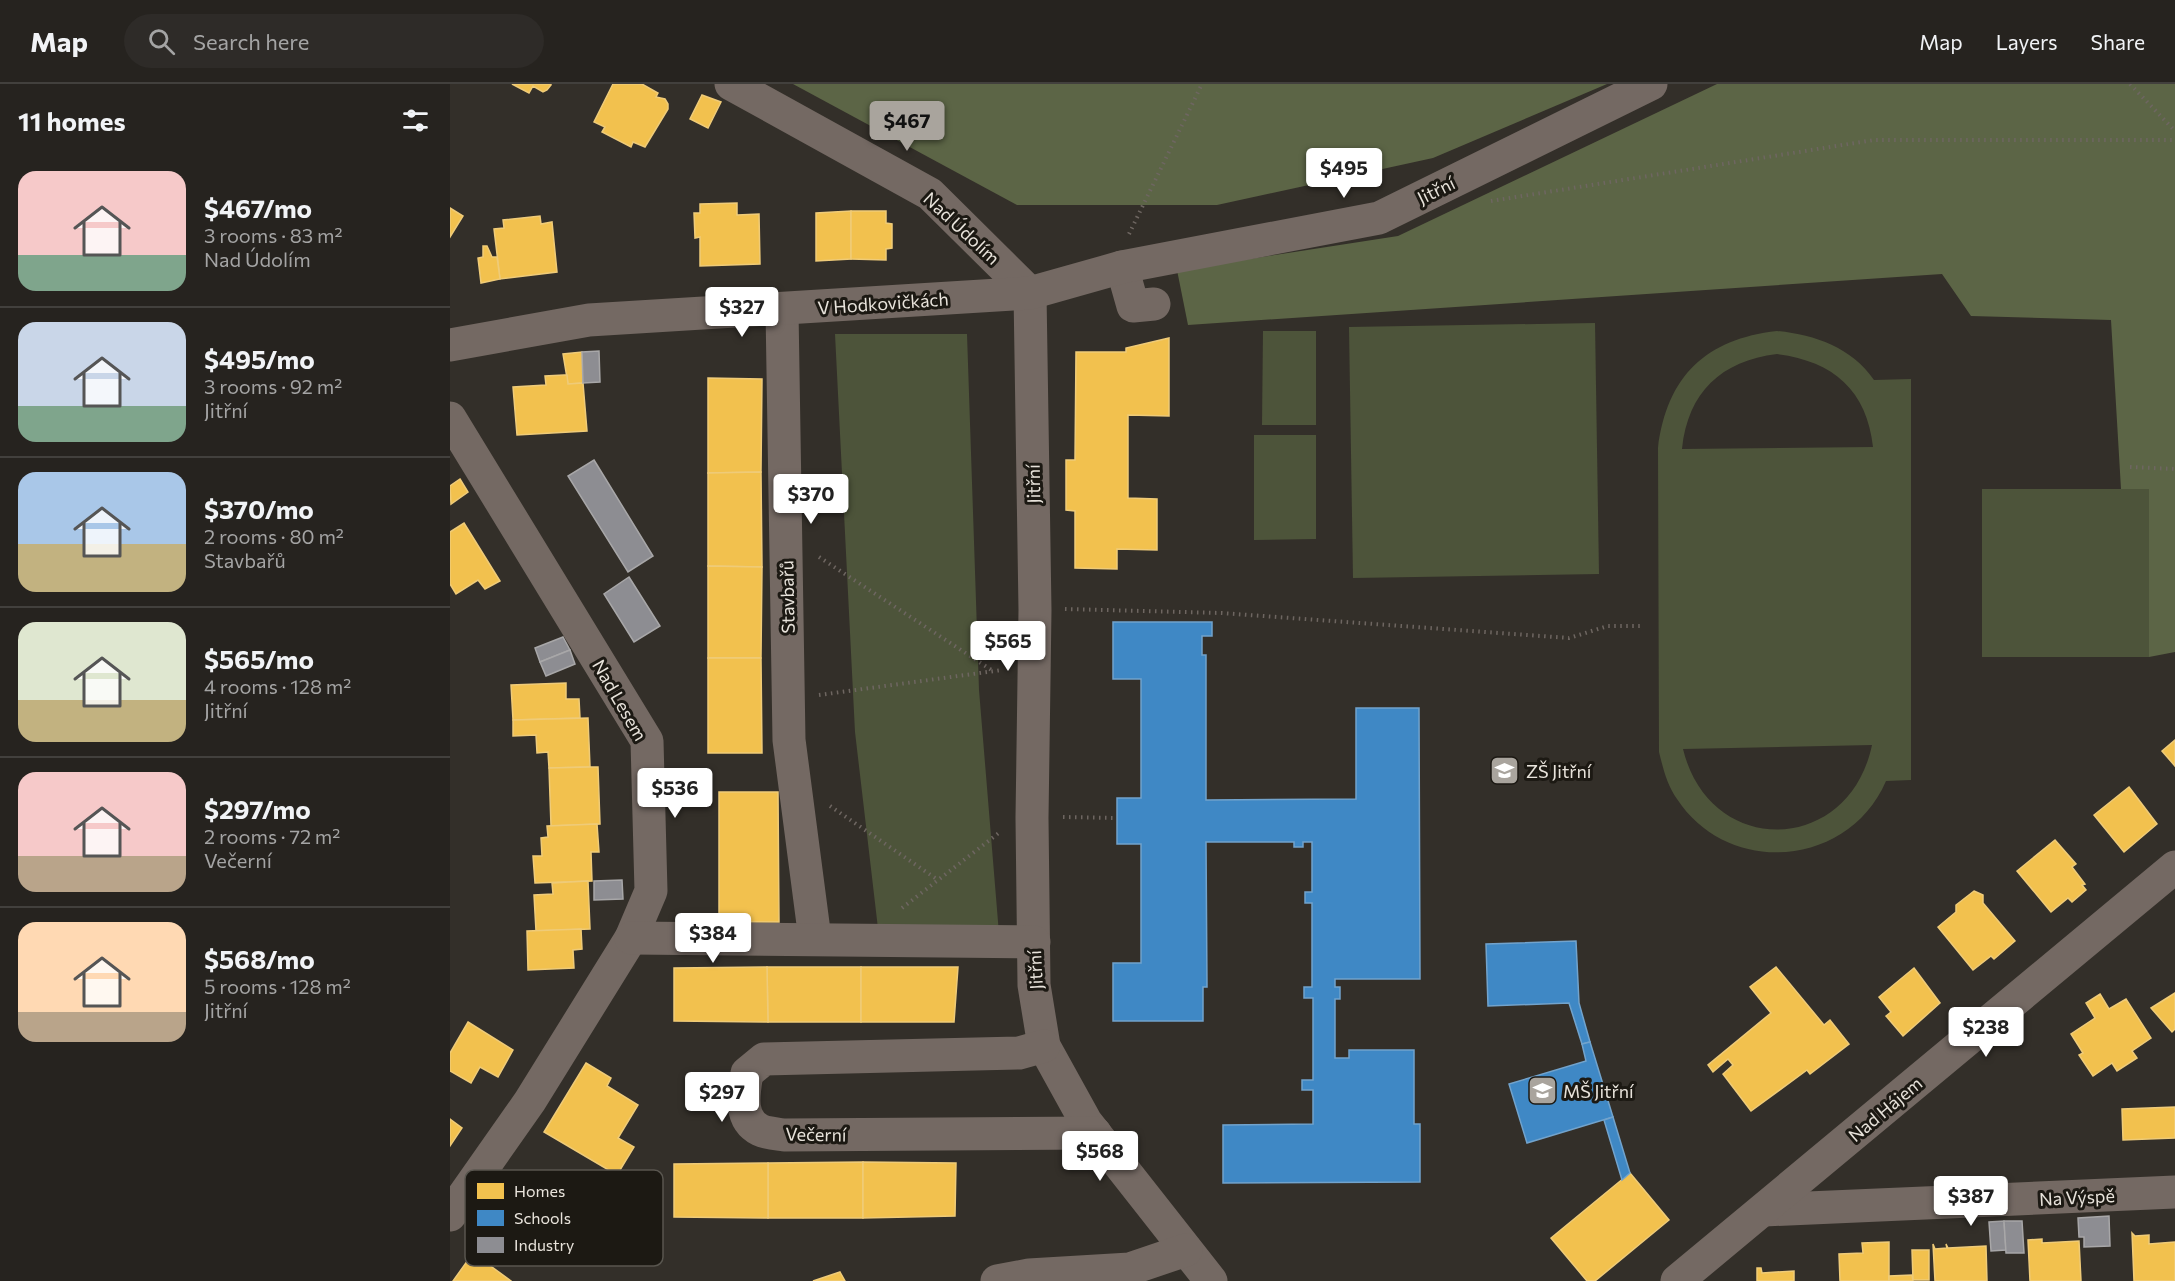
<!DOCTYPE html>
<meta charset="utf-8">
<style>
body{margin:0;font-family:Commissioner,sans-serif;background:#2e2b28;color:#f1f3f6;height:100vh;display:flex;flex-direction:column;font-size:22px;white-space:nowrap}
*{box-sizing:border-box;margin:0}
p{font-size:20px;color:#a4a4a4}
.icon{flex:none;width:33px;height:33px;fill:none;stroke:currentColor;stroke-width:2;stroke-linecap:round;stroke-linejoin:round}
.map{position:relative;flex:1;overflow:hidden}
.drawer{display:flex;flex-direction:column;background:#26231f;width:450px}
.drawer>*{flex:none}
.price{position:absolute;translate:-50% -51px;padding:0 14px;border-radius:6px;background:#fff;color:#222;font-size:20px;line-height:39px;filter:drop-shadow(0 2px 3px #0008)}
.price::after{content:'';position:absolute;left:50%;top:36px;width:18px;height:14px;margin-left:-9px;background:inherit;clip-path:polygon(0 0,100% 0,50% 100%)}
.price.selected{background:#a9a49d;color:#111}
ul{padding:0;list-style:none}
li{display:flex;align-items:center;gap:18px;height:150px;padding:0 18px}
li+li{border-top:2px solid #42403d}
li span{display:grid;place-items:center;flex:none;width:168px;height:120px;border-radius:18px;color:#555}
li>.icon{margin-inline-start:auto}
span .icon{width:72px;height:72px;fill:#fffc;stroke-width:1}
li b{font-size:26px}
h2{display:flex;justify-content:space-between;align-items:center;height:72px;padding:0 18px;font-size:26px}
header{display:flex;align-items:center;gap:36px;box-sizing:border-box;height:84px;padding:0 30px;background:#26231f;border-bottom:2px solid #42403d}
header strong{font-size:28px}
nav{display:flex;gap:33px;margin-inline-start:auto;font-size:21px}
.search{width:420px;height:54px;background:#2e2b28;display:flex;align-items:center;gap:15px;box-sizing:border-box;padding:0 21px;border-radius:33px;color:#a4a4a4;font-size:22px}
main{display:flex;flex:1;min-height:0}
.map>svg:first-child{display:block}
.green{fill:#4d543a;fill-rule:evenodd}
.forest{fill:#5c6546}
.homes{fill:#f2c14e;stroke:#efcb78;stroke-width:1.5}
.schools{fill:#3f88c5;stroke:#72a3cc;stroke-width:1.5}
.industry{fill:#8d8d92;stroke:#a8a7a8;stroke-width:1.5}
.lines{fill:none;stroke-linecap:round;stroke-linejoin:round}
.path{stroke:#6e6661;stroke-width:4;stroke-dasharray:1.5 4.5;stroke-linecap:butt}
.minor{stroke:#746963;stroke-width:33}
.labels{text-anchor:middle;dominant-baseline:central;stroke-width:6;stroke-linejoin:round;paint-order:stroke}
.street-label{font-size:18px;fill:#e8e3db;stroke:#1c1913}
.poi-label{font-size:18px;fill:#e8e3db;stroke:#1c1913;text-anchor:start}
.key{fill:#1c1913;stroke:#59564f;stroke-width:1.5}
.key-label{font-size:16px;fill:#e8e3db}
</style>
<header>
<strong>Map</strong>
<div class="search"><svg class="icon" aria-label="search" viewBox="0 0 24 24"><circle cx="10" cy="10" r="6"/><path d="M15 15l6 6"/></svg>Search here</div>
<nav><a>Map</a><a>Layers</a><a>Share</a></nav>
</header>
<main>
<section class="drawer">
<h2>11 homes<svg class="icon" aria-label="filters" viewBox="0 0 24 24"><path d="M4 7h16M4 17h16"/><circle cx="9" cy="7" r="2"/><circle cx="15" cy="17" r="2"/></svg></h2>
<ul>
<li><span style="background:linear-gradient(#f6c9c9 70%,#7fa58c 0)"><svg class="icon" aria-label="home" viewBox="0 0 24 24"><path d="M3 11l9-7 9 7M6 9v11h12V9"/></svg></span><div><b>$467/mo</b><p>3 rooms · 83 m²</p><p>Nad Údolím</p></div></li>
<li><span style="background:linear-gradient(#c9d6e8 70%,#7fa58c 0)"><svg class="icon" aria-label="home" viewBox="0 0 24 24"><path d="M3 11l9-7 9 7M6 9v11h12V9"/></svg></span><div><b>$495/mo</b><p>3 rooms · 92 m²</p><p>Jitřní</p></div></li>
<li><span style="background:linear-gradient(#a9c7e8 60%,#c2b280 0)"><svg class="icon" aria-label="home" viewBox="0 0 24 24"><path d="M3 11l9-7 9 7M6 9v11h12V9"/></svg></span><div><b>$370/mo</b><p>2 rooms · 80 m²</p><p>Stavbařů</p></div></li>
<li><span style="background:linear-gradient(#dfe7d0 65%,#c2b280 0)"><svg class="icon" aria-label="home" viewBox="0 0 24 24"><path d="M3 11l9-7 9 7M6 9v11h12V9"/></svg></span><div><b>$565/mo</b><p>4 rooms · 128 m²</p><p>Jitřní</p></div></li>
<li><span style="background:linear-gradient(#f6c9c9 70%,#b9a48a 0)"><svg class="icon" aria-label="home" viewBox="0 0 24 24"><path d="M3 11l9-7 9 7M6 9v11h12V9"/></svg></span><div><b>$297/mo</b><p>2 rooms · 72 m²</p><p>Večerní</p></div></li>
<li><span style="background:linear-gradient(#ffd9b3 75%,#b9a48a 0)"><svg class="icon" aria-label="home" viewBox="0 0 24 24"><path d="M3 11l9-7 9 7M6 9v11h12V9"/></svg></span><div><b>$568/mo</b><p>5 rooms · 128 m²</p><p>Jitřní</p></div></li>
</ul>
</section>
<div class="map">
<svg width="1725" height="1197" viewBox="0 0 1725 1197">
<rect width="100%" height="100%" fill="#332f29"/>
<!-- green -->
<g class="green">
<polygon points="1145,239 1149,490 903,494 899,243"/>
<polygon points="813,247 866,247 866,341 812,341"/>
<path d="M 1327,247 C 1365,251 1401,263 1424,296 L 1461,295 L 1461,696 L 1436,697 C 1399,783 1279,794 1227,715 C 1217,701 1213,684 1209,668 L 1208,364 C 1217,292 1256,255 1327,247 ZM 1327,270 C 1383,277 1417,306 1423,363 L 1232,365 C 1238,308 1271,277 1327,270 ZM 1422,661 C 1399,771 1260,775 1233,665 Z"/>
<polygon points="385,250 517,250 529,606 551,874 429,853 405,648"/>
<polygon points="804,351 866,351 866,455 804,456"/>
<rect x="1532" y="405" width="167" height="168"/>
</g>
<!-- forest -->
<g class="forest">
<polygon points="343,0 1157,0 983,74 767,121 567,121"/>
<polygon points="1267,0 1725,0 1725,568 1699,573 1699,405 1671,405 1661,236 1521,232 1492,190 738,241 727,186 948,152"/>
</g>
<!-- homes -->
<g class="homes">
<polygon points="62,0 101,0 101,1 97,6 93,8 83,2 79,9"/>
<polygon points="163,0 192,0 208,9 206,13 215,15 218,20 218,25 195,63 183,58 181,63 152,48 155,43 144,38"/>
<polygon points="252,11 271,18 258,44 240,35"/>
<polygon points="287,119 287,131 309,130 310,180 250,182 250,153 245,154 244,129 250,129 250,120"/>
<polygon points="0,124 13,132 0,153"/>
<polygon points="401,127 401,175 366,177 366,129"/>
<polygon points="401,127 436,127 436,139 442,140 442,164 436,165 436,176 401,175"/>
<polygon points="90,132 91,140 102,138 107,188 50,195 44,145 54,144 53,136"/>
<polygon points="33,162 37,162 42,173 47,173 50,195 31,199 28,174 33,173"/>
<polygon points="719,254 719,332 678,331 678,414 707,415 707,466 667,465 667,485 625,484 625,427 616,426 616,376 625,376 626,268 676,268 676,264"/>
<polygon points="132,268 133,299 118,300 113,270"/>
<polygon points="114,291 117,291 118,300 133,299 137,347 67,351 63,303 96,301 95,292"/>
<polygon points="258,294 312,295 311,388 258,389"/>
<polygon points="311,388 312,483 258,482 258,389"/>
<polygon points="10,395 18,408 1,420 0,402"/>
<polygon points="14,439 50,497 35,505 28,496 6,510 0,500 0,448"/>
<polygon points="258,482 312,483 311,574 258,574"/>
<polygon points="258,574 311,574 312,669 258,669"/>
<polygon points="116,599 116,615 129,615 130,634 63,636 61,601"/>
<polygon points="138,634 140,683 99,684 98,668 87,669 86,651 63,652 63,636"/>
<polygon points="1725,656 1725,682 1712,667"/>
<polygon points="140,683 148,683 150,740 101,742 99,684"/>
<polygon points="1679,703 1707,740 1674,768 1644,731"/>
<polygon points="269,708 328,708 329,838 269,838"/>
<polygon points="147,740 149,768 141,768 142,797 85,799 83,772 92,772 91,754 98,753 97,742"/>
<polygon points="1605,756 1626,780 1622,783 1635,800 1632,801 1636,806 1622,818 1618,814 1601,828 1567,787"/>
<polygon points="138,797 140,845 86,847 84,811 103,810 102,799"/>
<polygon points="1524,807 1533,811 1533,819 1565,857 1544,875 1541,872 1523,886 1488,843 1506,828 1506,821"/>
<polygon points="131,845 132,865 123,866 124,884 78,886 77,847"/>
<polygon points="317,883 411,883 411,938 318,938"/>
<polygon points="317,883 318,938 224,937 224,884"/>
<polygon points="411,883 508,883 504,938 411,938"/>
<polygon points="1326,883 1374,941 1380,936 1399,960 1360,990 1357,986 1301,1027 1273,990 1283,981 1278,975 1263,988 1258,981 1321,929 1300,903"/>
<polygon points="1464,884 1490,919 1453,952 1436,932 1441,928 1429,913"/>
<polygon points="1725,909 1725,945 1722,948 1701,924"/>
<polygon points="1650,910 1659,925 1676,915 1701,954 1682,967 1687,974 1667,987 1662,979 1643,992 1629,971 1633,969 1621,950 1645,934 1636,919"/>
<polygon points="18,938 63,966 48,993 30,983 21,999 0,987 0,969"/>
<polygon points="136,979 161,994 157,1002 188,1021 168,1054 184,1063 167,1091 94,1048"/>
<polygon points="1725,1023 1725,1054 1673,1056 1672,1025"/>
<polygon points="0,1035 12,1044 0,1062"/>
<polygon points="413,1078 413,1134 318,1134 318,1079"/>
<polygon points="413,1078 506,1079 505,1132 413,1134"/>
<polygon points="318,1079 318,1134 224,1133 224,1080"/>
<polygon points="1180,1089 1219,1136 1145,1197 1137,1197 1101,1154"/>
<polygon points="1682,1149 1685,1152 1699,1151 1699,1160 1725,1158 1725,1197 1684,1197"/>
<polygon points="1592,1155 1592,1159 1629,1157 1631,1197 1580,1197 1578,1156"/>
<polygon points="1439,1158 1439,1197 1390,1197 1389,1170 1413,1169 1412,1159"/>
<polygon points="1483,1160 1485,1165 1497,1164 1496,1160 1498,1164 1536,1162 1537,1197 1485,1197"/>
<polygon points="1462,1166 1479,1166 1479,1196 1463,1196"/>
<polygon points="23,1169 61,1197 3,1197"/>
<polygon points="1307,1184 1311,1184 1312,1189 1344,1187 1344,1197 1307,1197"/>
<polygon points="390,1188 395,1197 363,1197"/>
<polygon points="1462,1191 1463,1197 1439,1197 1439,1192"/>
</g>
<!-- schools -->
<g class="schools">
<polygon points="663,538 762,538 762,552 752,552 752,571 756,571 756,716 906,715 906,624 969,624 970,895 885,895 885,903 890,903 890,915 885,915 885,974 899,974 899,966 964,966 964,1040 970,1040 970,1098 773,1099 773,1041 863,1040 863,1006 852,1006 852,996 863,996 863,914 854,914 854,903 862,903 862,819 855,819 855,808 862,808 862,758 853,758 853,763 844,763 844,758 756,758 757,903 753,903 753,937 663,937 663,879 691,879 691,760 667,760 667,714 691,714 691,595 663,595"/>
<polygon points="1126,857 1129,919 1140,958 1132,960 1119,919 1038,922 1036,860"/>
<polygon points="1140,958 1163,1033 1077,1059 1059,1000 1136,977 1132,960"/>
<polygon points="1163,1033 1180,1089 1172,1096 1154,1036"/>
</g>
<!-- industry -->
<g class="industry">
<polygon points="149,267 150,298 133,299 132,268"/>
<polygon points="144,376 203,472 178,488 118,392"/>
<polygon points="179,493 210,542 184,558 154,510"/>
<polygon points="113,553 120,566 90,578 85,564"/>
<polygon points="120,566 125,580 96,592 90,578"/>
<polygon points="172,796 173,815 144,816 144,797"/>
<polygon points="1659,1132 1660,1162 1634,1163 1634,1153 1629,1153 1628,1134"/>
<polygon points="1554,1137 1556,1166 1541,1167 1539,1138"/>
<polygon points="1554,1137 1572,1137 1574,1169 1556,1169"/>
</g>
<g class="lines">
<!-- path -->
<g class="path">
<polyline points="1680,0 1725,47"/>
<polyline points="1041,117 1424,56 1725,56"/>
<polyline points="679,150 752,0"/>
<polyline points="1680,383 1725,385"/>
<polyline points="369,473 543,587"/>
<polyline points="615,525 771,529 1119,554 1158,542 1194,542"/>
<polyline points="369,611 552,586"/>
<polyline points="380,722 488,796"/>
<polyline points="613,733 667,734"/>
<polyline points="452,824 550,748"/>
</g>
<!-- minor -->
<g class="minor">
<polyline points="281,0 480,110 580,209"/>
<polyline points="672,183 683,222 704,220"/>
<polyline points="580,209 585,526 582,734 584,901 594,962 636,1038 761,1197"/>
<polyline points="332,226 339,656 365,855"/>
<polyline points="0,261 139,236 580,209 672,183 929,134 1201,0"/>
<polyline points="0,334 197,657 201,807 181,854 80,1017 0,1131"/>
<polyline points="181,854 584,858"/>
<path d="M 594,962 L 569,969 L 314,975 L 297,989 C 294,1008 288,1035 310,1046 C 316,1049 327,1050 334,1051 L 645,1049"/>
<polyline points="1314,1126 1725,1108"/>
<polyline points="547,1197 579,1191 680,1185 736,1166"/>
<polyline points="1227,1197 1725,783"/>
</g>
</g>
<!-- icons -->
<defs>
<symbol id="school-square" viewBox="-11 -11 22 22"><rect x="-9" y="-9" width="18" height="18" rx="4" fill="#a9a49d" stroke="#1c1913"/><path d="M0-5L7-2L0 1L-7-2ZM-4 1L0 2.5L4 1V4Q0 6-4 4Z" fill="#fff"/></symbol>
</defs>
<g fill-rule="evenodd">
<use href="#school-square" x="1038" y="670" width="33" height="33"/>
<use href="#school-square" x="1076" y="990" width="33" height="33"/>
</g>
<g class="labels">
<!-- street labels -->
<g class="street-label">
<text transform="translate(986 106) rotate(-26)">Jitřní</text>
<text transform="translate(512 144) rotate(43)">Nad Údolím</text>
<text transform="translate(433 219) rotate(-4)">V Hodkovičkách</text>
<text transform="translate(583 400) rotate(-91)">Jitřní</text>
<text transform="translate(337 513) rotate(-91)">Stavbařů</text>
<text transform="translate(170 616) rotate(60)">Nad Lesem</text>
<text transform="translate(585 886) rotate(-93)">Jitřní</text>
<text transform="translate(1435 1025) rotate(-40)">Nad Hájem</text>
<text transform="translate(366 1050) rotate(1)">Večerní</text>
<text transform="translate(1627 1113) rotate(-3)">Na Výspě</text>
</g>
<!-- poi labels -->
<g class="poi-label">
<text x="1076" y="687">ZŠ Jitřní</text>
<text x="1113" y="1007">MŠ Jitřní</text>
</g>
</g>
<!-- legend -->
<rect x="15" y="1086" width="198" height="96" rx="9" class="key"/>
<rect x="27" y="1099" width="27" height="16" fill="#f2c14e"/>
<rect x="27" y="1126" width="27" height="16" fill="#3f88c5"/>
<rect x="27" y="1153" width="27" height="16" fill="#8d8d92"/>
<g class="key-label">
<text x="64" y="1113">Homes</text>
<text x="64" y="1140">Schools</text>
<text x="64" y="1167">Industry</text>
</g>
</svg>
<b class="price selected" style="left:457px;top:68px">$467</b>
<b class="price" style="left:894px;top:115px">$495</b>
<b class="price" style="left:292px;top:254px">$327</b>
<b class="price" style="left:361px;top:441px">$370</b>
<b class="price" style="left:558px;top:588px">$565</b>
<b class="price" style="left:225px;top:735px">$536</b>
<b class="price" style="left:263px;top:880px">$384</b>
<b class="price" style="left:1536px;top:974px">$238</b>
<b class="price" style="left:272px;top:1039px">$297</b>
<b class="price" style="left:650px;top:1098px">$568</b>
<b class="price" style="left:1521px;top:1143px">$387</b>
</div>
</main>
